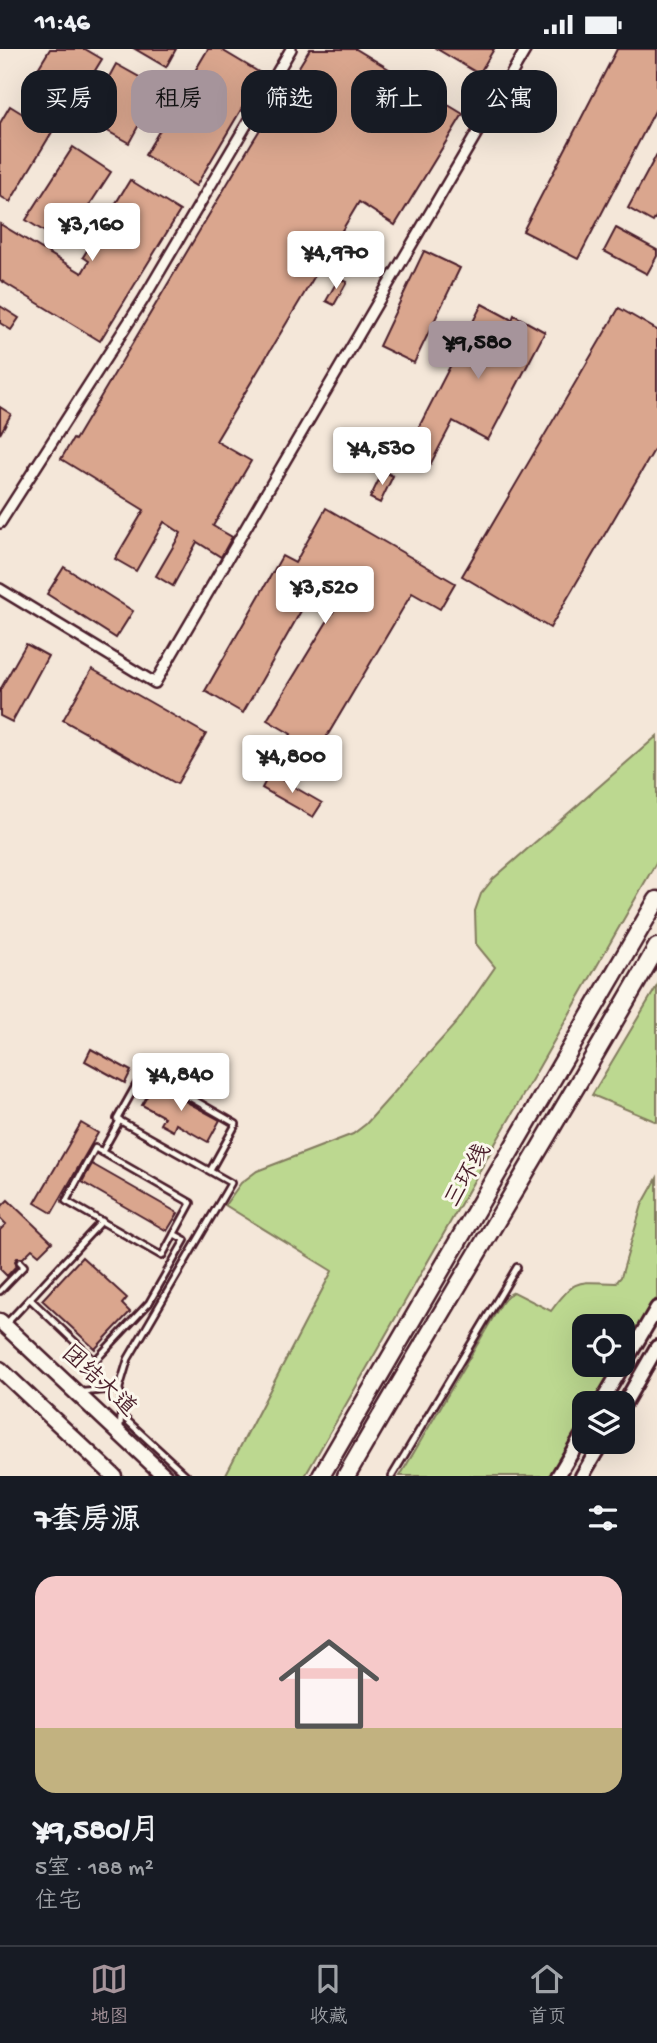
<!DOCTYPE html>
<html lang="zh">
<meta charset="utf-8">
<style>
body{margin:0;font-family:"Gochi Hand","LXGW WenKai TC",sans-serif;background:#242831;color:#f1f3f6;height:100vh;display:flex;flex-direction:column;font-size:26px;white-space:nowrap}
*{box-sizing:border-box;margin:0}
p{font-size:23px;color:#9ea1a6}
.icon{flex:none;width:38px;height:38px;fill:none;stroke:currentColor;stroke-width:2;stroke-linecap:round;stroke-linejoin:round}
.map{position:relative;height:1427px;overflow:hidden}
.side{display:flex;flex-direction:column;background:#171b24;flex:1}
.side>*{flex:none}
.banner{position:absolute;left:21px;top:21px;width:616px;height:63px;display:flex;gap:14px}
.controls{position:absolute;left:572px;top:1265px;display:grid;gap:14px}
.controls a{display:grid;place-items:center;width:63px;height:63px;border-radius:14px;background:#171b24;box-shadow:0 7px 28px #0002;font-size:35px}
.price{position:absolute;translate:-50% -60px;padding:0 16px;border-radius:7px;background:#fff;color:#222;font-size:23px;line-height:46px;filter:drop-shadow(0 2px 4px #0008)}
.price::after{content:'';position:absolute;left:50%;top:42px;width:21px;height:16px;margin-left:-10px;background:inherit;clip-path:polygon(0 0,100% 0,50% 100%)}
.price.selected{background:#a6949b;color:#111}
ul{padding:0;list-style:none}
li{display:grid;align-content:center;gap:14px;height:371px;padding:0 35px}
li+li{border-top:2px solid #363941}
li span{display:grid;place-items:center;height:217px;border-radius:21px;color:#555}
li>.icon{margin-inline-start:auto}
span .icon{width:126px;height:126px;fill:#fffc;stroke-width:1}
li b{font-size:30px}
h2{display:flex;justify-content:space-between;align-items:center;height:84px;padding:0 35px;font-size:30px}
.pill{padding:0 24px;border-radius:21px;background:#171b24;box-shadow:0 7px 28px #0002;font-size:24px;line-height:63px}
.pill.selected{background:#a6949b;color:#111}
.status{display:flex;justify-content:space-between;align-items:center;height:49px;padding:0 35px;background:#171b24;direction:ltr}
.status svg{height:19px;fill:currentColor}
.tabs{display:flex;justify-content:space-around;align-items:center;height:98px;border-top:2px solid #363941;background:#171b24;font-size:19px;color:#9ea1a6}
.tabs a{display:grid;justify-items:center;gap:4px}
.tabs .selected{color:#a6949b}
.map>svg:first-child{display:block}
.green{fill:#bcd890;stroke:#837c5e;stroke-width:2}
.building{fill:#daa68e;stroke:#4a1f2b;stroke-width:2}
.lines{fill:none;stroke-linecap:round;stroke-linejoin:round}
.lane-casing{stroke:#4a1f2b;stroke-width:10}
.street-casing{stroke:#4a1f2b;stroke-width:14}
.secondary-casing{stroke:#4a1f2b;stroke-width:18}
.primary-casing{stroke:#4a1f2b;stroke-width:19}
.highway-casing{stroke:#4a1f2b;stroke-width:21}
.lane{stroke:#fbf7ec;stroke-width:4.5}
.street{stroke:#fbf7ec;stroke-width:9}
.secondary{stroke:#fbf7ec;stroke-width:12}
.primary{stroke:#fbf7ec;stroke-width:14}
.highway{stroke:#fbf7ec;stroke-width:16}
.labels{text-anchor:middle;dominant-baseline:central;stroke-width:6;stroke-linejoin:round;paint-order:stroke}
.street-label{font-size:23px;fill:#4a1f2b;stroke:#fbf7ec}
</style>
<div class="status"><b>11:46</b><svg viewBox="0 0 49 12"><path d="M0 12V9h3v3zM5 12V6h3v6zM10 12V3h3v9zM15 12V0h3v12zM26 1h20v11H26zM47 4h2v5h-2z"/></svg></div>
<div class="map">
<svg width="657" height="1427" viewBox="0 0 657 1427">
<rect width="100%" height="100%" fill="#f4e7d9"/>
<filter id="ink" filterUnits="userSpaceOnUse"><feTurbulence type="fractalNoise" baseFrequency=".0143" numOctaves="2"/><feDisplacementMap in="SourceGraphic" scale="14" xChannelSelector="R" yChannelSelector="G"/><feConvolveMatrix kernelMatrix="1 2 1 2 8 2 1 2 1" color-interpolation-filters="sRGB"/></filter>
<g filter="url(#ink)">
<!-- green -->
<g class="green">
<polygon points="657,687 657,812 305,1427 225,1427 332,1222 225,1156 241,1134 257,1122 353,1085 366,1075 457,973 495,918 476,895 475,862 481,845 493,830"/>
<polygon points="657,937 657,1073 592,1046"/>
<path d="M 657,1129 L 657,1249 L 623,1308 L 623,1278 L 584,1278 L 584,1316 L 618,1316 L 596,1354 L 584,1354 L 584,1374 L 554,1427 L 400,1427 L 501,1255 L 508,1246 L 514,1243 L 551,1262 C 576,1228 577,1233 616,1234 L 621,1228 L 642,1156 Z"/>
</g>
<!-- building -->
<g class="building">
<polygon points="50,0 85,0 102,10 71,61 28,36"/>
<polygon points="135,0 176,0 166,18"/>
<polygon points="208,0 220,0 262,25 196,137 145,106"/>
<polygon points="310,0 356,0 463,65 395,176 359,153 216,392 251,412 213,477 232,488 221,508 197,493 173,537 156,527 181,484 164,473 136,522 115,510 144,461 61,410 73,390 75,391 251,95"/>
<polygon points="437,0 494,0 479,25"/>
<polygon points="617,0 657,0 657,58 578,210 523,182"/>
<polygon points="116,15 159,39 129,94 86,70"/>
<polygon points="10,57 52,83 10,153 0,147 0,74"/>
<polygon points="73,98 111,123 64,195 26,171"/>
<polygon points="657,105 657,166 653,173 628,159"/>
<polygon points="130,131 180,162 100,292 0,231 0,175 82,224 89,212 83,208"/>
<polygon points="616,179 657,201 657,207 647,225 604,202"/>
<polygon points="424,202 460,219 414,314 379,297"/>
<polygon points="339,229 347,233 334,256 326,252"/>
<polygon points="482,255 512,271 514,266 545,283 488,391 453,372 429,418 405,405"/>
<polygon points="0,257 19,269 11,281 0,274"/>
<polygon points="619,259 657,281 657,396 550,579 462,527"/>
<polygon points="0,358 11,365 0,385"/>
<polygon points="383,422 393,427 380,454 370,449"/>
<polygon points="326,459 455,534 440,560 412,544 314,709 287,692 291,685 267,671 347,540 322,525 243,664 205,642 282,507 295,514"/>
<polygon points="64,518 133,562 116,589 47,545"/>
<polygon points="26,595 48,607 12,673 0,667 0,641"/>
<polygon points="92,620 206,685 177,735 63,671"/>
<polygon points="270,724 322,754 313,768 262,739"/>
<polygon points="91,1000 131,1022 125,1034 85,1012"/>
<polygon points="154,1035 220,1071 208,1093 176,1075 173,1082 160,1075 164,1068 142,1056"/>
<polygon points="81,1074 98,1084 52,1164 35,1154"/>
<polygon points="92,1115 178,1164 167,1182 82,1133"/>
<polygon points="8,1151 52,1193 39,1206 32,1200 23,1209 17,1209 15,1212 17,1216 7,1227 0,1220 0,1181 6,1175 0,1169 0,1159"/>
<polygon points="82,1208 127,1249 122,1255 130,1263 95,1300 42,1251"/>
</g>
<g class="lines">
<defs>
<g id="lane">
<polygon points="95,1099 191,1154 162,1207 66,1152"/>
<polyline points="102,1103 120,1071"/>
<polyline points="0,1242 24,1217 20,1213"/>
<polyline points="30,1250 95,1312 96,1342"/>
<polyline points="7,1274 102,1172"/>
<polyline points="95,1312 149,1254 185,1191 174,1185"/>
<polyline points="82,1343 119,1340"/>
<polyline points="121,1366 187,1427"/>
<polyline points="120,1380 122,1348 119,1340 128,1310 231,1134 117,1070 144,1022 236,1075 210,1122"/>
<polyline points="392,1427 517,1218"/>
</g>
<g id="street">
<polyline points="0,474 143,251 291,0"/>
<polyline points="0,540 155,634 526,0"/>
</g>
<g id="secondary">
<polyline points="601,1354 657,1259"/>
<polyline points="623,1357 657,1298"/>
<polyline points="558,1427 584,1383"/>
<polyline points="582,1427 602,1393"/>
</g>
<g id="primary">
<polyline points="0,1272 165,1427"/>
<polyline points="0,1320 114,1427"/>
</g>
<g id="highway">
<polyline points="321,1427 657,851"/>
<path d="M 346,1427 C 448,1250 556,1076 657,898"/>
</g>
</defs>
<!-- lane casing -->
<use href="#lane" class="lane-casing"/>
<!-- street casing -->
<use href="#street" class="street-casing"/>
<!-- secondary casing -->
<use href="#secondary" class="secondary-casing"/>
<!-- primary casing -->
<use href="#primary" class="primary-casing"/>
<!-- highway casing -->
<use href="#highway" class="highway-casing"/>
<!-- lane -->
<use href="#lane" class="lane"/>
<!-- street -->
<use href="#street" class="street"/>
<!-- secondary -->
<use href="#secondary" class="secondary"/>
<!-- primary -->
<use href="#primary" class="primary"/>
<!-- highway -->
<use href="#highway" class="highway"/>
</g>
</g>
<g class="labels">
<!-- street labels -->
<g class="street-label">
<text transform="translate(469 1127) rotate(-60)">三环线</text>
<text transform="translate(98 1333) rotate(43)">团结大道</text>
</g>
</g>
</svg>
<div class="controls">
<a><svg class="icon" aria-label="locate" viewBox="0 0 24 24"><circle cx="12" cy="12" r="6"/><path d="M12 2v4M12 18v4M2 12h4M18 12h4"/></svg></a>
<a><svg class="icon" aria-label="layers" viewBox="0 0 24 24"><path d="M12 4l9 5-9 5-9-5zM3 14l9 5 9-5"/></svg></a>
</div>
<b class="price" style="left:92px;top:214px">¥3,160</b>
<b class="price" style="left:336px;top:242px">¥4,970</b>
<b class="price selected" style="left:478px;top:332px">¥9,580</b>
<b class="price" style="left:382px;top:438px">¥4,530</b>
<b class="price" style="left:325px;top:577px">¥3,520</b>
<b class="price" style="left:292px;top:746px">¥4,800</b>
<b class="price" style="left:181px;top:1064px">¥4,840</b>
<div class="banner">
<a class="pill">买房</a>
<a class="pill selected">租房</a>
<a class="pill">筛选</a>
<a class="pill">新上</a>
<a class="pill">公寓</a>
</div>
</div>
<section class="side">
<h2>7套房源<svg class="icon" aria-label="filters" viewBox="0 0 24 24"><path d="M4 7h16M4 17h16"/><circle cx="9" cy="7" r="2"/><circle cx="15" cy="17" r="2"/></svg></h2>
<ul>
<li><span style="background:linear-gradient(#f6c9c9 70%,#c2b280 0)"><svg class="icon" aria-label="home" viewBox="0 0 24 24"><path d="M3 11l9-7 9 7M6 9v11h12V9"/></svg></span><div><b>¥9,580/月</b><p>5室 · 188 m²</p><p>住宅</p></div></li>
</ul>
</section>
<nav class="tabs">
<a class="selected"><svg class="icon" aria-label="map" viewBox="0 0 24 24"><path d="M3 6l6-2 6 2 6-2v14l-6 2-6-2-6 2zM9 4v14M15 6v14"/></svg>地图</a>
<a><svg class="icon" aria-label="saved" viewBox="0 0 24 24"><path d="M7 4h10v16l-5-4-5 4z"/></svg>收藏</a>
<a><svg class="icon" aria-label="home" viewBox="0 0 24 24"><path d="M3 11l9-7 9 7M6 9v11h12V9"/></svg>首页</a>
</nav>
